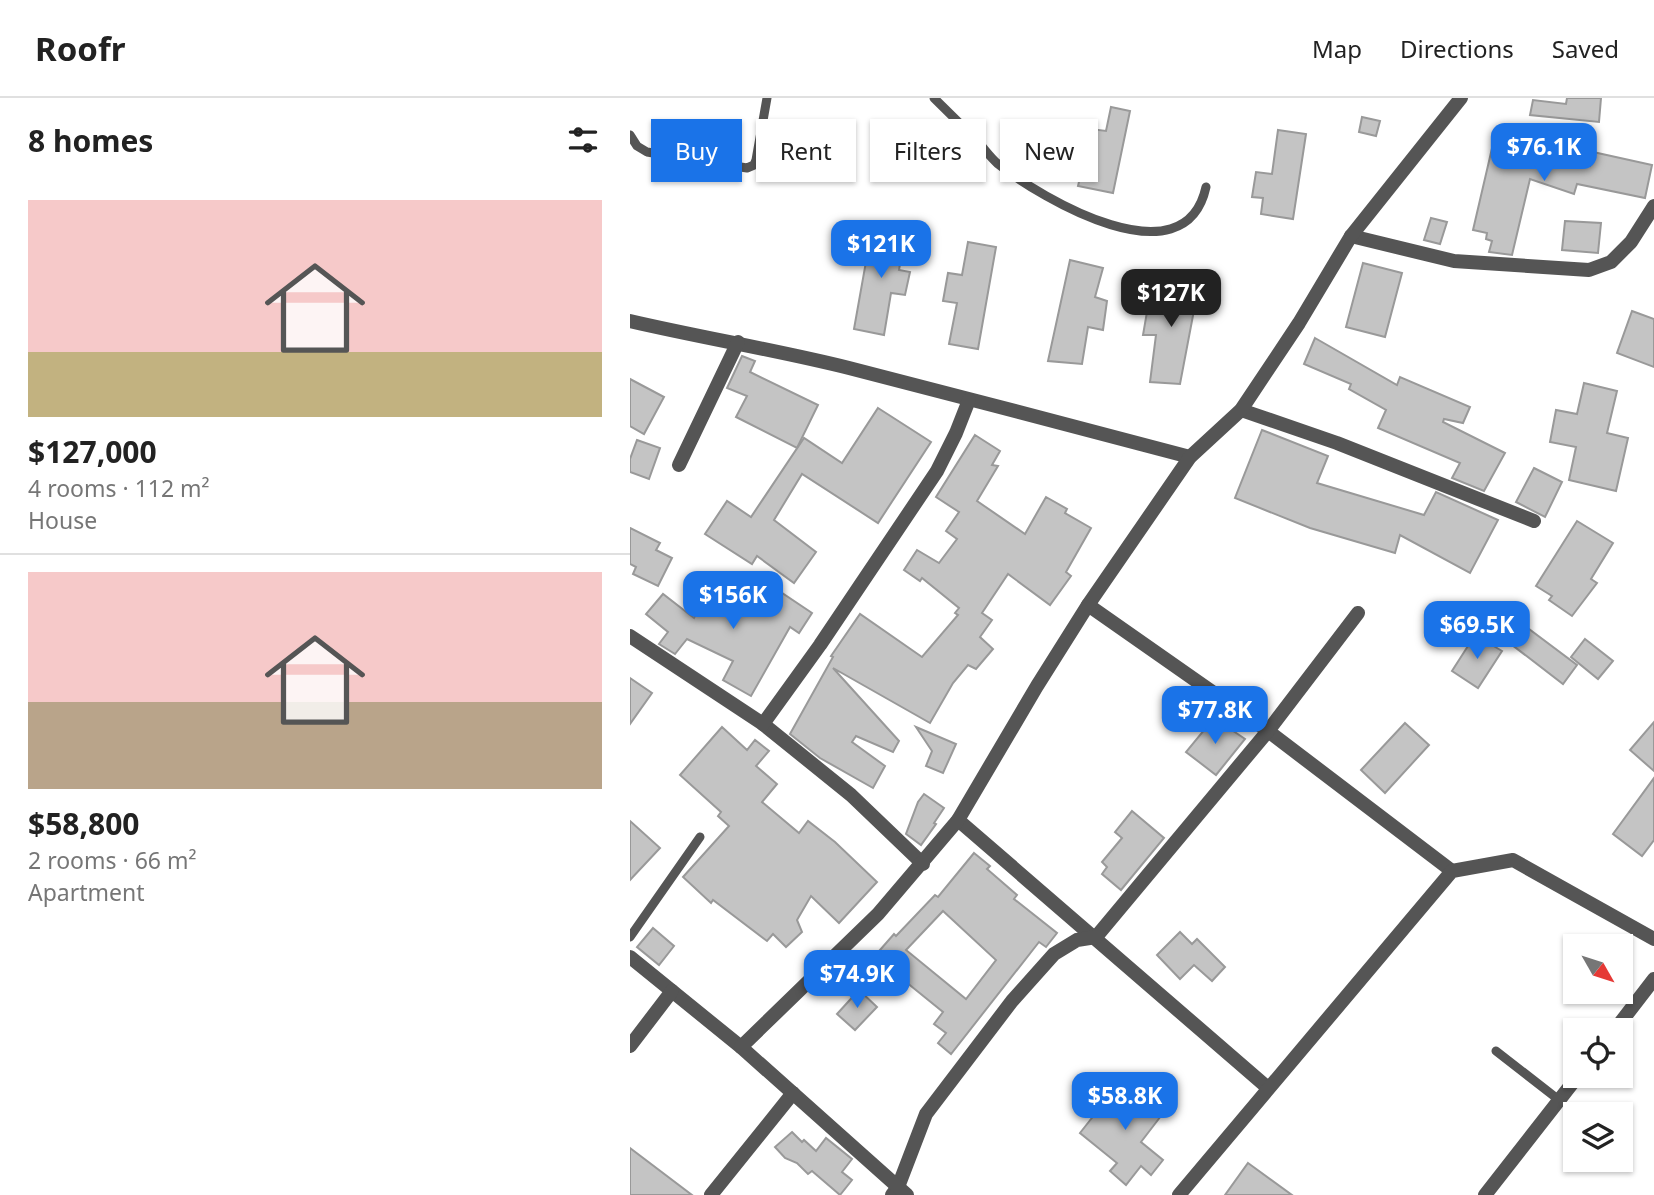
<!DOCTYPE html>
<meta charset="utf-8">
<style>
body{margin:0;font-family:"Noto Sans",sans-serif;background:#f2f2f2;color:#222;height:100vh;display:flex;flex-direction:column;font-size:26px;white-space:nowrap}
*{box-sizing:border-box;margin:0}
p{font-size:23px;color:#767676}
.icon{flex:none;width:38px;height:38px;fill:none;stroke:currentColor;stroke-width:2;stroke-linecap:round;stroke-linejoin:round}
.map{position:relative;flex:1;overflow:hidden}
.side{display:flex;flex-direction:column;background:#fff;width:630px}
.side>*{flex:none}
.guide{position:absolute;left:21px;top:21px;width:665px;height:63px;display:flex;gap:14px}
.needle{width:46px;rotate:129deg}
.fabs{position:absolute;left:933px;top:836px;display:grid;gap:14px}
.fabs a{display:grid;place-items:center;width:70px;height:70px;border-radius:0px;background:#fff;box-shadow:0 2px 5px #0004;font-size:35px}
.price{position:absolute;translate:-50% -60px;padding:0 16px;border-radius:14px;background:#1a73e8;color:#fff;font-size:23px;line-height:46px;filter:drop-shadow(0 2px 4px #0008)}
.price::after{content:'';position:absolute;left:50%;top:42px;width:21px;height:16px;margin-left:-10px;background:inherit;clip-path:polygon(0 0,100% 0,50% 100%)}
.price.on{background:#222;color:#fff}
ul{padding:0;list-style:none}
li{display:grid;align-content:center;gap:14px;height:371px;padding:0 28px}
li+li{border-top:2px solid #e0e0e0}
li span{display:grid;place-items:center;height:217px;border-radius:0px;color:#555}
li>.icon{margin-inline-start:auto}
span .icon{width:126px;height:126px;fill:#fffc;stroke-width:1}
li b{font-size:30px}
h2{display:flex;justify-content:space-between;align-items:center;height:84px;padding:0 28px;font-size:30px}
.chip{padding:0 24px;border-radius:0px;background:#fff;box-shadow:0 2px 5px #0004;font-size:24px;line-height:63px}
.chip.on{background:#1a73e8;color:#fff}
header{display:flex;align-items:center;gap:42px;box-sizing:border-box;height:98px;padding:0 35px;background:#fff;border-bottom:2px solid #e0e0e0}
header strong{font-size:33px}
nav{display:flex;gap:38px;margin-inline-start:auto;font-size:24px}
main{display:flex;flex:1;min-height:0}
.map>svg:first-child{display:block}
.building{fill:#c4c4c4;stroke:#999;stroke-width:2;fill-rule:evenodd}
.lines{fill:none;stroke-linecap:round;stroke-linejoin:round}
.service{stroke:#555;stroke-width:9}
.minor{stroke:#555;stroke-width:14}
</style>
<header>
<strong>Roofr</strong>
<nav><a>Map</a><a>Directions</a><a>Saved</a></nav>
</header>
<main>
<section class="side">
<h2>8 homes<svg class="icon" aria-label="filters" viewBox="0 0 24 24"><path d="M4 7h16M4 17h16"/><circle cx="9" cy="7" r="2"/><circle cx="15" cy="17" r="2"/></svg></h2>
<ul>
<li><span style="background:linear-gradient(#f6c9c9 70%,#c2b280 0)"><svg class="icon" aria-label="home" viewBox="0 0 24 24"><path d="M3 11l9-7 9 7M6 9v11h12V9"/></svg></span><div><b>$127,000</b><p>4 rooms · 112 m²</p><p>House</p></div></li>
<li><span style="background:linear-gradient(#f6c9c9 60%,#b9a48a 0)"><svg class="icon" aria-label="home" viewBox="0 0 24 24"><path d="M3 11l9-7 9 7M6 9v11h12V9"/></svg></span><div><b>$58,800</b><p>2 rooms · 66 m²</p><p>Apartment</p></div></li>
</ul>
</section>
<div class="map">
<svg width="1024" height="1097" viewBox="0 0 1024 1097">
<rect width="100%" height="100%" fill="#fff"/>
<!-- building -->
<g class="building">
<polygon points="937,0 971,0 969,24 900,17 903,2 936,6"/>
<polygon points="481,9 500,13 483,95 448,88 454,63 428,58 434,28 460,33 461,31 476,33"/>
<polygon points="732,19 750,23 746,38 729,34"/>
<polygon points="648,32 676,36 663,121 631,116 633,100 622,99 626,74 642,76"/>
<polygon points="872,35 925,46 924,56 960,68 963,54 1022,67 1015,100 947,86 944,96 900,81 882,157 859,154 862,143 856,141 857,135 843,132 863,46 870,48"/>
<polygon points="801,120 817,124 810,146 794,142"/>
<polygon points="935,123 971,125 968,155 932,152"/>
<polygon points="242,130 275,136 269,172 280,174 275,197 261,195 254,237 224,231"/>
<polygon points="338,144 366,149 348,251 319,246 327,205 313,203 318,175 332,177"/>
<polygon points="440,162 473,170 465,199 477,203 473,232 458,229 452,266 418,263"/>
<polygon points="733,165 772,175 755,239 716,229"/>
<polygon points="536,178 569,186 550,286 520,284 526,237 513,237 518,208 529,212"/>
<polygon points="1002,213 1024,221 1024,269 987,255"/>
<polygon points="685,240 767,287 770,279 840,309 833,325 814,321 813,324 875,355 854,393 822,380 830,365 748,330 756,312 719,291 721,286 674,266"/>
<polygon points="112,258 125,263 120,274 188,307 167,350 106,319 117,298 97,290"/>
<polygon points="0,281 34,299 14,336 0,328"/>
<polygon points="954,285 987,293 977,335 998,340 986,393 939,382 946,349 920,344 926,312 947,316"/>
<polygon points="248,310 301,344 248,425 172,376 144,422 186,454 164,485 127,458 122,466 75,436 97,403 121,419 174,340 212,365"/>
<polygon points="632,332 698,358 687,385 794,417 806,394 868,422 840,475 770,437 765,455 680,430 605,400"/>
<polygon points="345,337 370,353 362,367 368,368 347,403 395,436 416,399 437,411 435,415 461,430 436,474 441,478 420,507 378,476 352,515 362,522 350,539 363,551 346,571 338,567 323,585 300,625 203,570 269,643 263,654 226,638 222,644 255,668 243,690 190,660 160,636 203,559 201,558 230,516 292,559 328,517 325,515 329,510 292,480 290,483 274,472 287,452 309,465 327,441 316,433 329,414 306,399"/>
<polygon points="7,342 30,350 19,381 0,374 0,361"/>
<polygon points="904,370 932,384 915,419 886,404"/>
<polygon points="947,423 983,445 961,481 967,485 942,518 919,502 922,498 906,488"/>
<polygon points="0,430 30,445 26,452 42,460 28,488 3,476 6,469 0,466"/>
<polygon points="79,489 127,512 143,489 182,515 169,535 160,529 121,598 93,582 103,563 57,541 45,556 29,546 38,534 16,516 33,496 64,520"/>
<polygon points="887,522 947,567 933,586 873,540"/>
<polygon points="845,537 872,553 848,590 822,573"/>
<polygon points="955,541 983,563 968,581 941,559"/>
<polygon points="0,580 22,595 0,626"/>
<polygon points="584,620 615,641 586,677 556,654"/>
<polygon points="1024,624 1024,673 1000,652"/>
<polygon points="775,625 799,647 755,695 731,672"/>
<polygon points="92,629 117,652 125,642 139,653 126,668 147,686 132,704 169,735 178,723 205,744 247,784 209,825 181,798 167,822 172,834 156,849 143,836 137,843 83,802 81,805 53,779 99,728 88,718 91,714 50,677"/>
<polygon points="286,629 326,646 313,675 296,668 302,653"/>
<polygon points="1024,680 1024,742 1012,758 983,736"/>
<polygon points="294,696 314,710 304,725 306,726 291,747 276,736 288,704"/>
<polygon points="502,713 534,740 491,792 472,776 477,769 472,764 492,740 485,734"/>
<polygon points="0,723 30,750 0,782"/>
<path d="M 344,755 L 360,768 L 357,771 L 387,797 L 384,801 L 427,835 L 416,849 L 409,844 L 321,956 L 308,945 L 316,935 L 304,926 L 313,914 L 260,871 L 258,873 L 243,860 L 264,836 L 266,838 L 305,797 L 308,799 ZM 313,813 L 366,862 L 336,901 L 276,852 Z"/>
<polygon points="23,830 44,848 29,867 7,849"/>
<polygon points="550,834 562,846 567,841 595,869 582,883 564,867 550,881 527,857"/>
<polygon points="229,892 247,909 225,932 207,916"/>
<polygon points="492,982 534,1014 511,1044 533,1062 521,1077 511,1068 496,1087 480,1073 487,1065 450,1035"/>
<polygon points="162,1034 172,1044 174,1042 186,1053 196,1040 222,1061 212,1074 222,1082 210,1097 182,1073 178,1076 167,1065 155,1060 145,1049"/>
<polygon points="0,1050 62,1097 0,1097"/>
<polygon points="618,1065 662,1097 595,1097"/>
</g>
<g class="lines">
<!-- service -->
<g class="service">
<path d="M 304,0 C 319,15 335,30 350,46 C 356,53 361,60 368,66 C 412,101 555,185 576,89"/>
<polyline points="0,37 7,48 17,54 117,70 124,67 126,62 137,0"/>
<polyline points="0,839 70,739"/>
<polyline points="866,953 929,1002"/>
</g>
<!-- minor -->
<g class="minor">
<polyline points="721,138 824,163 959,172 981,164 1001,144 1024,108"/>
<path d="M 0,223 C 73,240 147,252 219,270 C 333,299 446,329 560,359"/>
<polyline points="611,312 707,345 904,423"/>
<polyline points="49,367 108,244"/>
<polyline points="458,507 638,633 822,773"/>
<polyline points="0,538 133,626 221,697 293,766"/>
<polyline points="133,626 190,547 307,373 326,335 339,302"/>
<polyline points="328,722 638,990"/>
<polyline points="0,859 111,949"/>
<polyline points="984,933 1024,881"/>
<polyline points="0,948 42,893"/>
<polyline points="81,1097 163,995"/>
<polyline points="262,1097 268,1089 296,1016 382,903 424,856 447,842 466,839 638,633 728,515"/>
<polyline points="277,1097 111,949 248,816 328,722 407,588 458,507 560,359 611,312 669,225 721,138 831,0"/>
<polyline points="549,1097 822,773 883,762 1024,841"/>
<polyline points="855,1097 948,978"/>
</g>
</g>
</svg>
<div class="fabs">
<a><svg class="needle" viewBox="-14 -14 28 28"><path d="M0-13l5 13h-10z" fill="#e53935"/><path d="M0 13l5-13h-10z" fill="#767676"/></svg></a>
<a><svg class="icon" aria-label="locate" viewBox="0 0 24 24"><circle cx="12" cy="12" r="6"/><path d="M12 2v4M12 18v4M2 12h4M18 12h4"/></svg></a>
<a><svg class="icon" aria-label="layers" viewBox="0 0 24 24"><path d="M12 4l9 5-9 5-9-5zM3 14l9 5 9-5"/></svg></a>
</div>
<b class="price" style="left:914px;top:85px">$76.1K</b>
<b class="price" style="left:251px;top:182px">$121K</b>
<b class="price on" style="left:541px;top:231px">$127K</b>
<b class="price" style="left:103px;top:533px">$156K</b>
<b class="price" style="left:847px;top:563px">$69.5K</b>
<b class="price" style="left:585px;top:648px">$77.8K</b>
<b class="price" style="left:227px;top:912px">$74.9K</b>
<b class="price" style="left:495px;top:1034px">$58.8K</b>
<div class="guide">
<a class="chip on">Buy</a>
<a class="chip">Rent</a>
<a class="chip">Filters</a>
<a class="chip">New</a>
</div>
</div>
</main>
